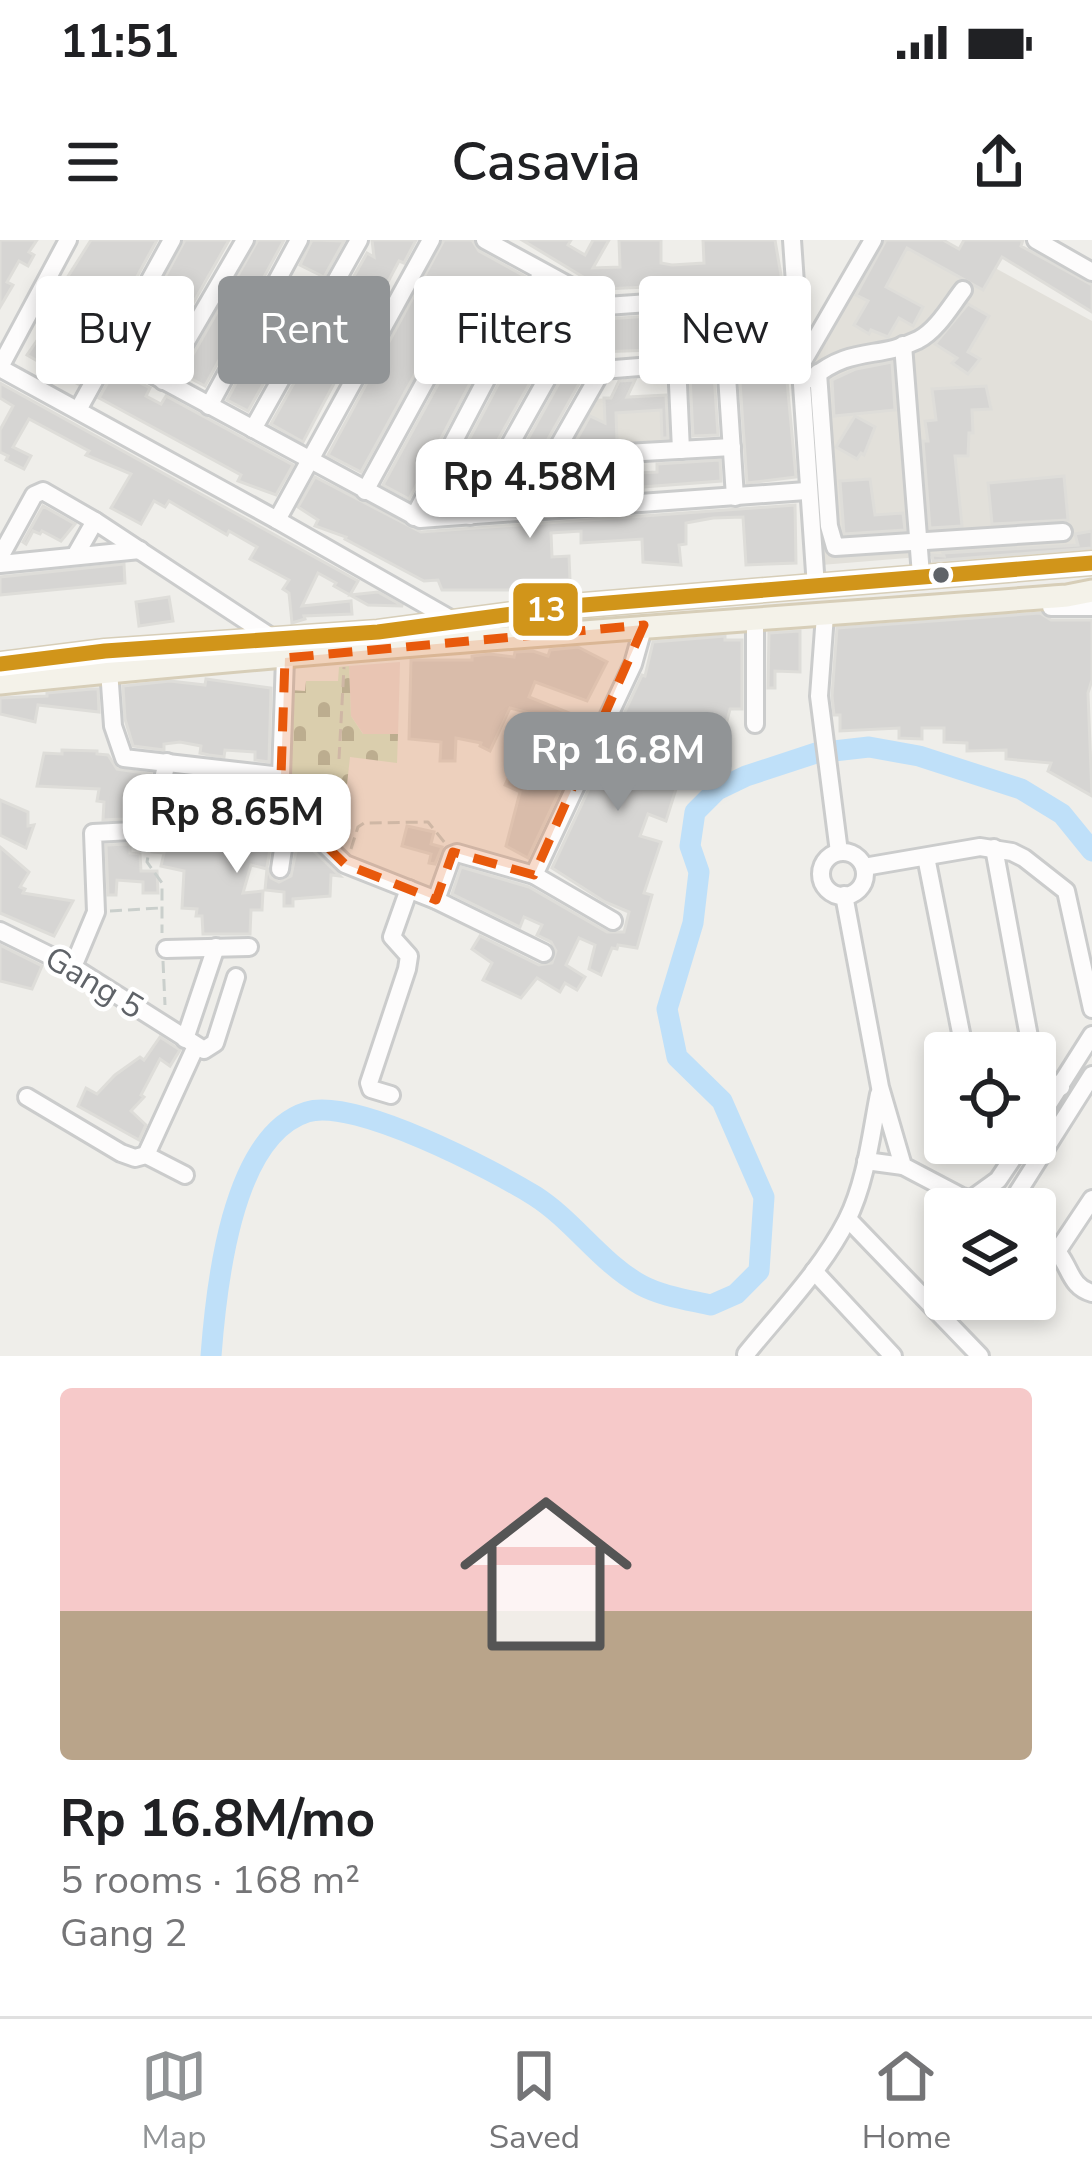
<!DOCTYPE html>
<meta charset="utf-8">
<style>
body{margin:0;font-family:"Nunito Sans",sans-serif;background:#f2f2f2;color:#202124;height:100vh;display:flex;flex-direction:column;font-size:45px;white-space:nowrap}
*{box-sizing:border-box;margin:0}
p{font-size:39px;color:#757577}
.icon{flex:none;width:66px;height:66px;fill:none;stroke:currentColor;stroke-width:2;stroke-linecap:round;stroke-linejoin:round}
.map{position:relative;height:1116px;overflow:hidden}
.side{display:flex;flex-direction:column;background:#fff;flex:1}
.side>*{flex:none}
.banner{position:absolute;left:36px;top:36px;width:1020px;height:108px;display:flex;gap:24px}
.buttons{position:absolute;left:924px;top:792px;display:grid;gap:24px}
.buttons a{display:grid;place-items:center;width:132px;height:132px;border-radius:12px;background:#fff;box-shadow:0 6px 18px #0003;font-size:60px}
.price{position:absolute;translate:-50% -102px;padding:0 27px;border-radius:24px;background:#fff;color:#222;font-size:39px;line-height:78px;filter:drop-shadow(0 3px 6px #0008)}
.price::after{content:'';position:absolute;left:50%;top:72px;width:36px;height:27px;margin-left:-18px;background:inherit;clip-path:polygon(0 0,100% 0,50% 100%)}
.price.selected{background:#919496;color:#fff}
ul{padding:0;list-style:none}
li{display:grid;align-content:center;gap:24px;height:636px;padding:0 60px}
li+li{border-top:3px solid #e0e0e0}
li span{display:grid;place-items:center;height:372px;border-radius:12px;color:#555}
li>.icon{margin-inline-start:auto}
span .icon{width:216px;height:216px;fill:#fffc;stroke-width:1}
li b{font-size:51px}
.tag{padding:0 42px;border-radius:12px;background:#fff;box-shadow:0 6px 18px #0003;font-size:42px;line-height:108px}
.tag.selected{background:#919496;color:#fff}
.status{display:flex;justify-content:space-between;align-items:center;height:84px;padding:0 60px;background:#fff;direction:ltr}
.status svg{height:33px;fill:currentColor}
header{display:flex;justify-content:space-between;align-items:center;height:156px;padding:0 60px;background:#fff;font-size:54px;font-weight:600}
.menu{display:flex;justify-content:space-around;align-items:center;height:168px;border-top:3px solid #e0e0e0;background:#fff;font-size:33px;color:#757577}
.menu a{display:grid;justify-items:center;gap:6px}
.menu .selected{color:#919496}
.map>svg:first-child{display:block}
.education{fill:#e2e0da}
.medical{fill:#eae0de}
.cemetery{fill:url(#cemetery-stones)}
.lines{fill:none;stroke-linecap:round;stroke-linejoin:round}
.river{stroke:#bfe0f9;stroke-width:21}
.building{fill:#d6d5d3;stroke:#deddd9;stroke-width:3}
.minor-casing{stroke:#cbcccc;stroke-width:22}
.major-casing{stroke:#d7ceb8;stroke-width:27}
.path{stroke:#cacfcc;stroke-width:3;stroke-dasharray:12 6;stroke-linecap:butt}
.minor{stroke:#fdfcfc;stroke-width:16}
.major{stroke:#f4f2e9;stroke-width:21}
.bus-1-casing{stroke:#fff;stroke-width:24}
.bus-1{stroke:#d1951a;stroke-width:15}
.marked{fill:#e8590c;fill-opacity:0.2;stroke:#e8590c;stroke-width:9;stroke-dasharray:24 15;stroke-linejoin:round}
.bus-dot{fill:#5f6368;stroke:#fff;stroke-width:4.5}
.labels{text-anchor:middle;dominant-baseline:central;stroke-width:9;stroke-linejoin:round;paint-order:stroke}
.street-label{font-size:33px;fill:#5f6368;stroke:#fff}
.line-badge{stroke:#fff;stroke-width:4.5}
.badge-label{font-size:33px;text-anchor:middle;font-weight:bold;fill:#fff}
</style>
<div class="status"><b>11:51</b><svg viewBox="0 0 49 12"><path d="M0 12V9h3v3zM5 12V6h3v6zM10 12V3h3v9zM15 12V0h3v12zM26 1h20v11H26zM47 4h2v5h-2z"/></svg></div>
<header><svg class="icon" aria-label="menu" viewBox="0 0 24 24"><path d="M4 6h16M4 12h16M4 18h16"/></svg>Casavia<svg class="icon" aria-label="share" viewBox="0 0 24 24"><path d="M12 15V3M7 8l5-5 5 5M5 13v7h14v-7"/></svg></header>
<div class="map">
<svg width="1092" height="1116" viewBox="0 0 1092 1116">
<defs>
<pattern id="cemetery-stones" width="16" height="16" patternUnits="userSpaceOnUse" patternTransform="scale(3)"><rect width="16" height="16" fill="#d8ebd6"/><path d="M2 7V4a2 2 0 0 1 4 0v3zM10 15v-3a2 2 0 0 1 4 0v3z" fill="#b2c2b1"/></pattern>
</defs>
<rect width="100%" height="100%" fill="#efeeea"/>
<!-- education -->
<g class="education">
<polygon points="884,0 944,0 1092,81 1092,303 821,325 806,133"/>
<polygon points="671,156 674,202 582,212 565,203 590,159"/>
</g>
<!-- medical -->
<polygon class="medical" points="400,422 398,494 364,495 351,476 349,426"/>
<!-- cemetery -->
<polygon class="cemetery" points="349,426 351,476 363,494 398,494 397,523 350,517 340,609 293,564 286,526 290,450 305,451 306,441 338,441 339,427"/>
<g class="lines">
<!-- river -->
<path class="river" d="M 211,1116 C 216,1049 231,896 307,872 C 354,857 493,930 535,956 C 574,981 601,1023 641,1045 C 661,1056 689,1060 711,1065 L 736,1054 L 759,1031 L 764,957 L 722,861 L 677,817 L 667,769 L 693,683 L 699,632 L 690,606 L 695,572 L 717,550 L 746,536 L 816,513 L 869,507 L 919,516 L 1021,549 L 1062,574 L 1092,611"/>
</g>
<!-- building -->
<g class="building">
<polygon points="0,0 37,0 29,12 34,15 28,26 19,21 7,42 13,45 0,67"/>
<polygon points="91,0 157,0 78,144 27,115 54,76 71,40 67,38"/>
<polygon points="185,0 229,0 159,123 128,106"/>
<polygon points="258,0 284,0 205,146 182,134"/>
<polygon points="312,0 344,1 324,37 300,25"/>
<polygon points="372,0 416,0 404,23 399,21 303,202 271,184 367,13 374,17"/>
<polygon points="444,0 472,0 479,11 526,37 511,66 470,44 458,56 361,232 328,215"/>
<polygon points="522,0 571,0 568,5 585,15 593,0 609,0 593,28 620,27 619,0 661,0 661,23 672,25 704,23 703,0 775,0 782,41 603,49"/>
<polygon points="886,0 943,0 959,9 964,0 1023,0 1021,6 1092,45 1092,72 1002,17 983,50 907,8 886,47 923,67 913,86 899,78 888,97 871,90 869,94 854,85 868,61 856,55"/>
<polygon points="548,49 606,79 710,72 712,108 597,112 596,81 583,106 532,79"/>
<polygon points="968,64 989,76 968,112 980,119 968,134 952,123 957,118 935,104"/>
<polygon points="780,67 796,237 747,243 735,70"/>
<polygon points="473,80 497,92 409,259 383,245"/>
<polygon points="261,97 283,109 248,171 227,160"/>
<polygon points="520,103 545,116 463,262 452,256 448,264 436,262"/>
<polygon points="892,122 895,170 834,176 832,140 856,129"/>
<polygon points="568,127 584,135 516,256 507,252 503,260 494,260"/>
<polygon points="115,130 150,148 146,156 161,164 166,156 293,225 276,255 238,241 241,235 99,158"/>
<polygon points="714,134 718,195 693,196 690,136"/>
<polygon points="635,140 627,157 666,155 668,198 662,198 661,170 616,173 617,201 576,201 590,176 605,183 604,158 611,158 619,141"/>
<polygon points="0,143 358,341 350,355 378,352 403,366 368,365 334,346 336,343 318,333 302,366 351,361 352,374 304,376 305,379 292,383 289,353 283,349 289,340 250,319 257,307 229,291 227,295 169,261 165,267 154,261 141,284 111,268 131,234 86,215 89,211 29,179 13,207 31,216 24,229 6,220 8,216 0,212 0,190 13,166 0,158"/>
<polygon points="986,146 991,169 972,170 973,193 969,193 968,216 955,216 962,286 930,288 923,201 928,201 925,181 936,180 932,149"/>
<polygon points="855,176 875,187 864,215 861,213 857,219 836,207"/>
<polygon points="720,220 721,241 643,247 643,250 555,253 554,240 560,229 638,225 639,233 657,232 657,224"/>
<polygon points="1064,236 1068,280 992,284 988,243"/>
<polygon points="315,237 421,292 795,265 796,323 746,325 743,277 713,278 686,283 686,304 679,305 681,325 643,322 642,299 581,303 581,291 551,293 552,317 569,316 570,340 527,342 513,346 513,350 442,350 438,340 424,341 345,299 346,297 315,286 318,280 298,267"/>
<polygon points="870,239 875,275 903,273 905,290 844,294 840,241"/>
<polygon points="43,266 75,284 61,301 42,291 40,294 33,291 26,304 23,302"/>
<polygon points="1092,291 1092,308 933,321 932,315 944,316 943,313 1078,305 1075,294"/>
<polygon points="124,324 125,343 0,355 0,337"/>
<polygon points="169,357 173,381 139,386 136,362"/>
<polygon points="1040,373 1051,380 1092,380 1092,440 1088,453 1092,556 1048,531 1051,523 1006,519 1006,510 967,511 967,503 944,502 944,488 922,488 922,499 899,498 899,488 840,491 840,475 834,475 832,456 837,388"/>
<polygon points="800,391 800,432 775,431 775,448 768,448 769,393"/>
<polygon points="725,396 725,400 742,400 742,469 730,469 726,485 714,504 705,499 698,512 687,505 671,547 676,549 666,581 648,574 640,596 661,602 644,653 652,655 637,708 618,705 617,709 612,708 601,735 589,729 595,705 579,698 566,725 585,737 577,750 565,743 560,752 537,738 521,758 483,740 492,723 472,709 480,696 539,725 552,723 556,711 551,702 537,695 542,685 524,677 520,687 452,654 461,627 529,647 607,692 624,692 629,672 605,662 552,628 642,435 645,436 653,402"/>
<polygon points="578,407 607,422 587,461 535,442 529,457 592,482 528,618 506,606 520,552 505,545 525,504 535,508 548,478 510,468 490,511 480,506 481,503 456,498 455,521 440,521 441,502 409,499 411,420 472,420 472,416 490,414 514,417 515,412 533,411 548,416 550,410"/>
<polygon points="206,439 271,448 269,522 255,520 255,512 225,510 224,517 209,515 200,513 201,506 180,502 164,504 164,510 133,506 125,479 123,446 170,441 205,445"/>
<polygon points="92,449 98,449 99,472 38,465 35,482 0,474 0,458 47,456 47,453"/>
<polygon points="62,510 97,511 97,514 108,515 117,529 151,534 146,553 133,557 124,579 103,580 104,562 97,561 99,549 37,546 44,513 62,514"/>
<polygon points="204,540 245,545 244,553 264,555 265,547 271,548 276,564 227,571 179,563 183,553 199,557"/>
<polygon points="0,560 28,572 28,586 34,585 26,608 0,595"/>
<polygon points="407,586 434,592 431,604 442,607 435,624 429,623 431,614 402,606"/>
<polygon points="273,591 267,627 271,638 279,642 291,636 299,597 340,636 331,635 330,656 293,659 293,666 284,666 284,652 265,650 267,629 251,625 243,653 263,651 262,670 251,670 250,694 203,694 202,676 196,676 197,669 182,668 184,631 161,626 164,613 152,612 154,598 194,593 241,596"/>
<polygon points="130,604 130,613 140,614 141,631 157,631 158,653 143,653 143,642 117,640 116,655 108,655 106,605"/>
<polygon points="0,607 29,632 20,647 25,649 23,653 73,661 54,696 0,673"/>
<polygon points="0,705 42,726 32,749 0,741"/>
<polygon points="160,797 180,810 170,826 160,819 141,855 144,857 131,871 146,885 139,900 78,866 86,848 97,854 115,835 140,817 144,820"/>
</g>
<g class="lines">
<defs>
<g id="minor">
<polyline points="485,0 606,66 794,53"/>
<polyline points="792,0 816,347"/>
<polyline points="1036,0 1092,32"/>
<polyline points="722,60 735,257"/>
<polyline points="255,79 300,103"/>
<polyline points="903,105 921,335"/>
<polyline points="111,112 420,279 806,251"/>
<polyline points="677,123 681,210"/>
<polyline points="0,127 68,0"/>
<polyline points="0,128 277,280 431,0"/>
<polyline points="799,128 873,0"/>
<polyline points="818,133 829,286 835,307 1063,292"/>
<path d="M 811,139 C 852,105 877,120 918,100 C 937,90 950,67 963,50"/>
<polyline points="163,141 245,0"/>
<polyline points="209,166 299,0"/>
<polyline points="78,170 172,0"/>
<polyline points="253,189 359,0"/>
<polyline points="554,217 732,207"/>
<polyline points="365,251 468,63 602,130 727,120"/>
<polyline points="521,272 602,130"/>
<polyline points="470,276 562,112"/>
<polyline points="414,277 542,33"/>
<polyline points="277,280 454,381"/>
<polyline points="75,316 95,281"/>
<polyline points="0,317 34,255 43,251 95,281 277,401"/>
<polyline points="0,324 140,310"/>
<polyline points="1051,367 1092,367"/>
<polyline points="825,375 819,456 839,612"/>
<polyline points="285,418 281,536 292,573 345,624 436,660 544,713"/>
<polyline points="109,430 113,486 124,518 281,536"/>
<polyline points="755,484 755,379"/>
<polyline points="156,568 167,522"/>
<polyline points="994,608 1032,813"/>
<circle cx="843" cy="634" r="22"/>
<polyline points="926,617 965,813"/>
<polyline points="864,627 980,607 1012,612 1024,618 1066,651 1092,769"/>
<polyline points="280,629 285,596 296,578"/>
<polyline points="534,635 633,424 644,385"/>
<polyline points="844,655 880,847 903,926 960,956 996,969"/>
<polyline points="436,660 452,615 457,613 534,635 613,681"/>
<polyline points="0,691 73,727 204,810 215,803 236,737"/>
<polyline points="166,709 249,707"/>
<path d="M 73,727 L 96,672 L 93,593 L 133,591 L 142,565 C 158,568 172,575 188,579 C 221,588 259,583 292,573"/>
<polyline points="185,799 216,707"/>
<polyline points="1035,826 1036,834 1061,847"/>
<polyline points="391,855 371,849 369,843 407,729 409,716 392,697 409,649"/>
<polyline points="27,857 121,913 135,918 146,915 185,935"/>
<polyline points="1035,885 1092,795"/>
<polyline points="146,915 196,806"/>
<polyline points="866,921 903,926"/>
<polyline points="973,958 998,940 1023,903"/>
<polyline points="1016,969 1018,952 1092,835"/>
<polyline points="848,979 980,1116"/>
<path d="M 1035,993 C 1043,999 1054,1005 1059,1014 C 1071,1030 1071,1047 1092,1053"/>
<polyline points="1058,1010 1092,959"/>
<polyline points="814,1031 893,1116"/>
<path d="M 746,1114 C 780,1072 822,1029 847,980 C 866,942 871,895 879,854"/>
</g>
<g id="major">
<polyline points="0,424 105,411 378,392 572,366 1092,323"/>
<path d="M 0,443 C 355,406 711,383 1067,356 L 1092,351"/>
</g>
</defs>
<!-- minor casing -->
<use href="#minor" class="minor-casing"/>
<!-- major casing -->
<use href="#major" class="major-casing"/>
<!-- path -->
<g class="path">
<polyline points="339,519 344,427"/>
<polyline points="154,582 147,622 162,643 162,693"/>
<polyline points="351,609 358,587 364,583 428,582 445,603"/>
<polyline points="110,671 160,668"/>
<polyline points="163,721 165,765"/>
</g>
<!-- minor -->
<use href="#minor" class="minor"/>
<!-- major -->
<use href="#major" class="major"/>
<defs>
<polyline id="bus-1" points="0,424 105,411 378,392 572,366 1092,323"/>
</defs>
<!-- bus-1 casing -->
<use href="#bus-1" class="bus-1-casing"/>
<!-- bus-1 -->
<use href="#bus-1" class="bus-1"/>
</g>
<!-- marked area -->
<path class="marked" d="M 644,385 L 534,635 L 453,612 L 436,660 L 345,624 L 292,573 L 281,536 L 285,418 Z"/>
<!-- markers -->
<circle class="bus-dot" cx="941" cy="335" r="10"/>
<g class="labels">
<!-- street labels -->
<g class="street-label">
<text transform="translate(94 743) rotate(31)">Gang 5</text>
</g>
</g>
<rect class="line-badge" x="511" y="341" width="69" height="57" rx="12" fill="#d1951a"/>
<g class="badge-label">
<text x="546" y="381">13</text>
</g>
</svg>
<div class="buttons">
<a><svg class="icon" aria-label="locate" viewBox="0 0 24 24"><circle cx="12" cy="12" r="6"/><path d="M12 2v4M12 18v4M2 12h4M18 12h4"/></svg></a>
<a><svg class="icon" aria-label="layers" viewBox="0 0 24 24"><path d="M12 4l9 5-9 5-9-5zM3 14l9 5 9-5"/></svg></a>
</div>
<b class="price" style="left:530px;top:301px">Rp 4.58M</b>
<b class="price selected" style="left:618px;top:574px">Rp 16.8M</b>
<b class="price" style="left:237px;top:636px">Rp 8.65M</b>
<div class="banner">
<a class="tag">Buy</a>
<a class="tag selected">Rent</a>
<a class="tag">Filters</a>
<a class="tag">New</a>
</div>
</div>
<section class="side">
<ul>
<li><span style="background:linear-gradient(#f6c9c9 60%,#b9a48a 0)"><svg class="icon" aria-label="home" viewBox="0 0 24 24"><path d="M3 11l9-7 9 7M6 9v11h12V9"/></svg></span><div><b>Rp 16.8M/mo</b><p>5 rooms · 168 m²</p><p>Gang 2</p></div></li>
</ul>
</section>
<nav class="menu">
<a class="selected"><svg class="icon" aria-label="map" viewBox="0 0 24 24"><path d="M3 6l6-2 6 2 6-2v14l-6 2-6-2-6 2zM9 4v14M15 6v14"/></svg>Map</a>
<a><svg class="icon" aria-label="saved" viewBox="0 0 24 24"><path d="M7 4h10v16l-5-4-5 4z"/></svg>Saved</a>
<a><svg class="icon" aria-label="home" viewBox="0 0 24 24"><path d="M3 11l9-7 9 7M6 9v11h12V9"/></svg>Home</a>
</nav>
